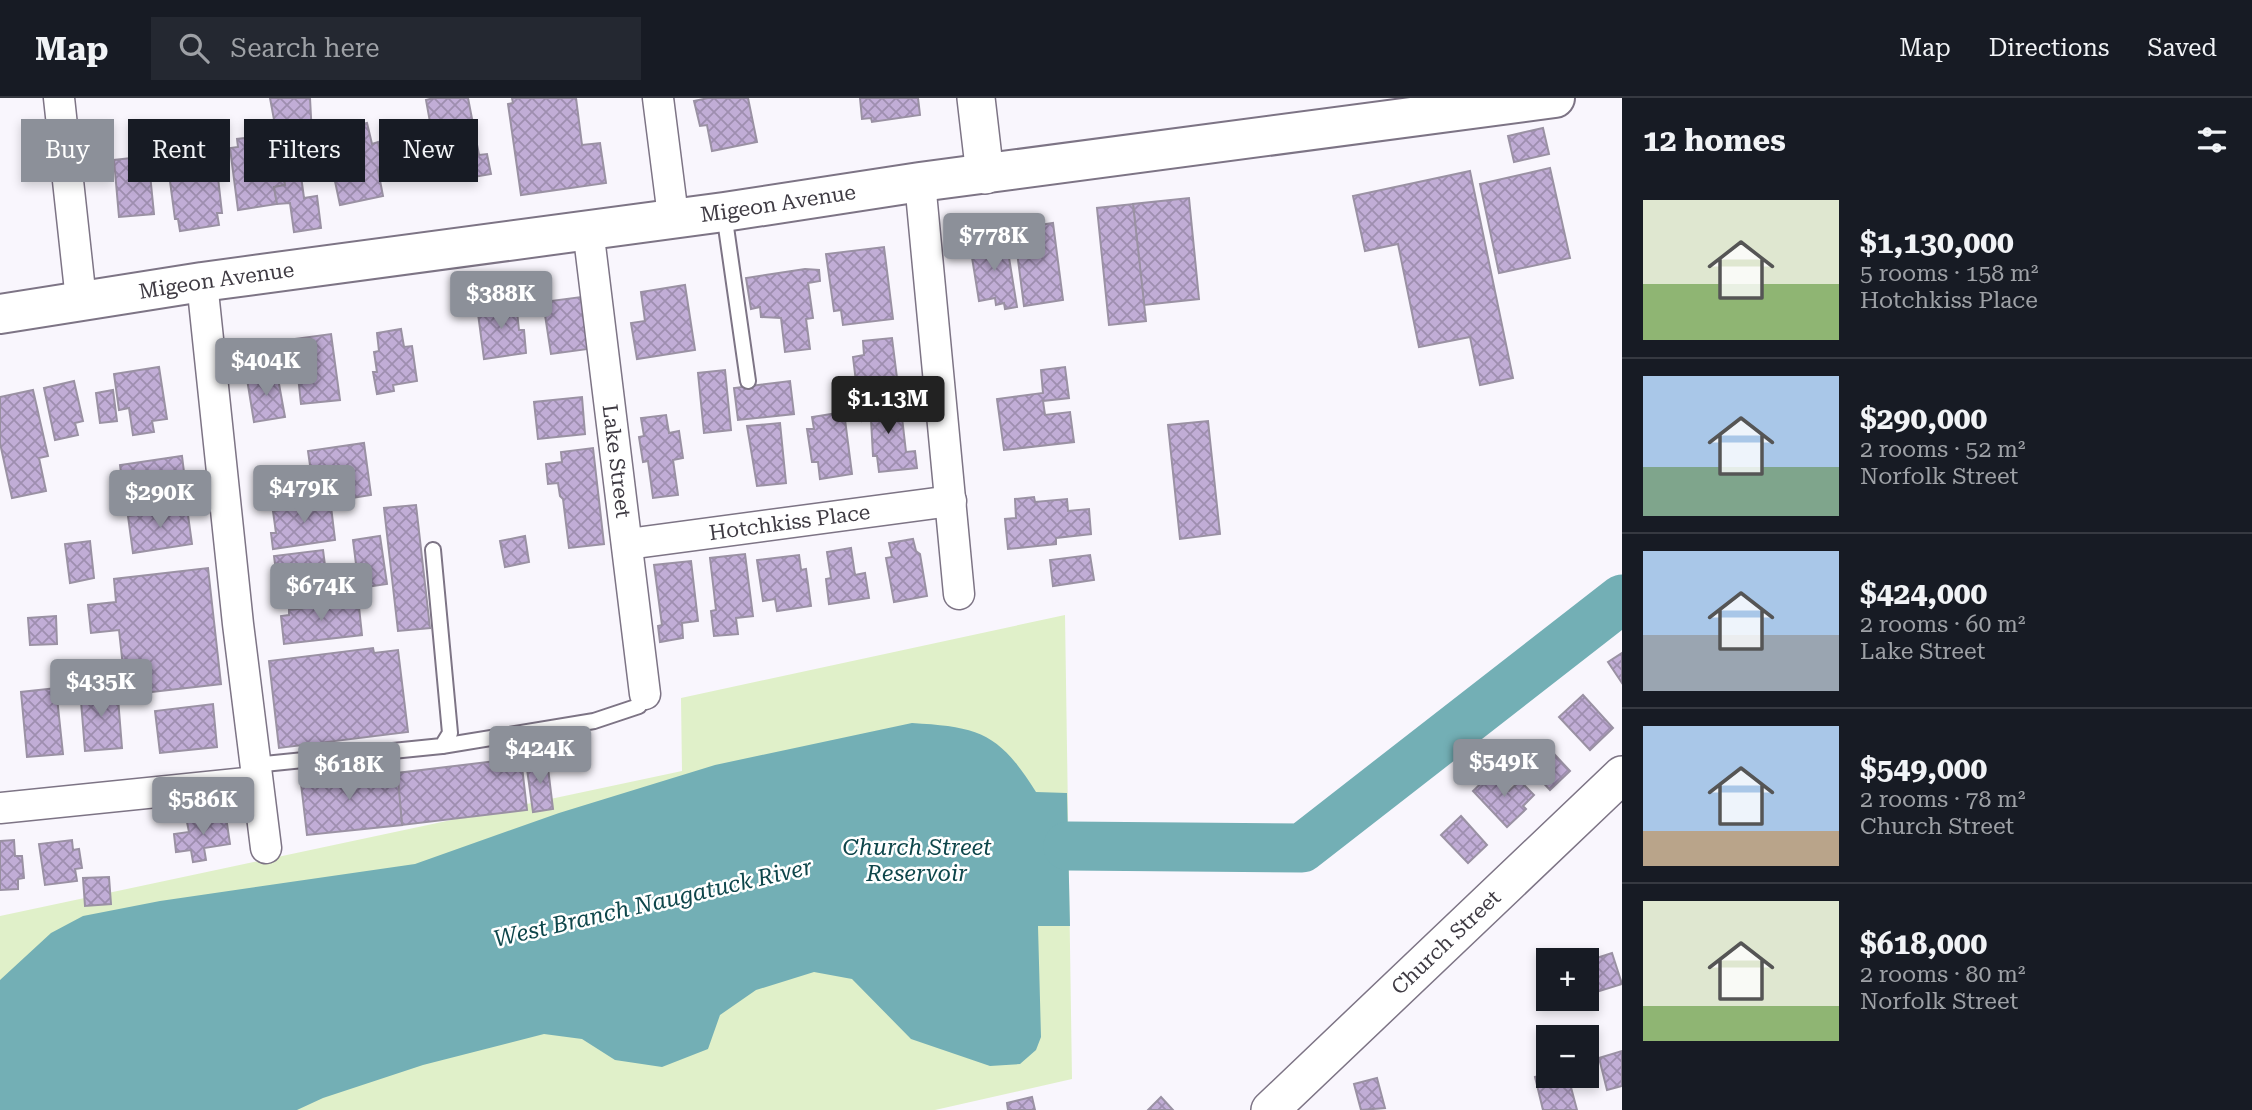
<!DOCTYPE html>
<meta charset="utf-8">
<style>
body{margin:0;font-family:"Roboto Serif",serif;background:#242831;color:#f1f3f6;height:100vh;display:flex;flex-direction:column;font-size:26px;white-space:nowrap}
*{box-sizing:border-box;margin:0}
p{font-size:23px;color:#9ea1a6}
.icon{flex:none;width:38px;height:38px;fill:none;stroke:currentColor;stroke-width:2;stroke-linecap:round;stroke-linejoin:round}
.map{position:relative;flex:1;overflow:hidden}
.details{display:flex;flex-direction:column;background:#171b24;width:630px}
.details>*{flex:none}
.guide{position:absolute;left:21px;top:21px;width:665px;height:63px;display:flex;gap:14px}
.fabs{position:absolute;left:1536px;top:850px;display:grid;gap:14px}
.fabs a{display:grid;place-items:center;width:63px;height:63px;border-radius:0px;background:#171b24;box-shadow:0 4px 10px #0003;font-size:35px}
.price{position:absolute;translate:-50% -60px;padding:0 16px;border-radius:7px;background:#8c9099;color:#fff;font-size:23px;line-height:46px;filter:drop-shadow(0 2px 4px #0008)}
.price::after{content:'';position:absolute;left:50%;top:42px;width:21px;height:16px;margin-left:-10px;background:inherit;clip-path:polygon(0 0,100% 0,50% 100%)}
.price.on{background:#222;color:#fff}
ul{padding:0;list-style:none}
li{display:flex;align-items:center;gap:21px;height:175px;padding:0 21px}
li+li{border-top:2px solid #363941}
li span{display:grid;place-items:center;flex:none;width:196px;height:140px;border-radius:0px;color:#555}
li>.icon{margin-inline-start:auto}
span .icon{width:84px;height:84px;fill:#fffc;stroke-width:1}
li b{font-size:30px}
h2{display:flex;justify-content:space-between;align-items:center;height:84px;padding:0 21px;font-size:30px}
.pill{padding:0 24px;border-radius:0px;background:#171b24;box-shadow:0 4px 10px #0003;font-size:24px;line-height:63px}
.pill.on{background:#8c9099;color:#fff}
header{display:flex;align-items:center;gap:42px;box-sizing:border-box;height:98px;padding:0 35px;background:#171b24;border-bottom:2px solid #363941}
header strong{font-size:33px}
nav{display:flex;gap:38px;margin-inline-start:auto;font-size:24px}
.search{width:490px;height:63px;background:#242831;display:flex;align-items:center;gap:18px;box-sizing:border-box;padding:0 24px;border-radius:0px;color:#9ea1a6;font-size:26px}
main{display:flex;flex:1;min-height:0}
.map>svg:first-child{display:block}
.park{fill:#e0f0c9}
.water{fill:#73afb5}
.lines{fill:none;stroke-linecap:round;stroke-linejoin:round}
.river{stroke:#73afb5;stroke-width:49}
.building{fill:url(#building-cross-hatch);stroke:#9a91a3;stroke-width:2}
.service-casing{stroke:#7d7485;stroke-width:18}
.minor-casing{stroke:#7d7485;stroke-width:33}
.tertiary-casing{stroke:#7d7485;stroke-width:40}
.secondary-casing{stroke:#7d7485;stroke-width:42}
.service{stroke:#fff;stroke-width:14}
.minor{stroke:#fff;stroke-width:30}
.tertiary{stroke:#fff;stroke-width:37}
.secondary{stroke:#fff;stroke-width:38}
.labels{text-anchor:middle;dominant-baseline:central;stroke-width:5;stroke-linejoin:round;paint-order:stroke}
.street-label{font-size:21px;fill:#3f3b43;stroke:#fff}
.water-label{font-size:23px;font-style:italic;fill:#0e464b;stroke:#fff}
</style>
<header>
<strong>Map</strong>
<div class="search"><svg class="icon" aria-label="search" viewBox="0 0 24 24"><circle cx="10" cy="10" r="6"/><path d="M15 15l6 6"/></svg>Search here</div>
<nav><a>Map</a><a>Directions</a><a>Saved</a></nav>
</header>
<main>
<div class="map">
<svg width="1622" height="1012" viewBox="0 0 1622 1012">
<defs>
<pattern id="building-cross-hatch" width="8" height="8" patternUnits="userSpaceOnUse" patternTransform="scale(1.75)"><rect width="8" height="8" fill="#c1add6"/><path d="M0 0l8 8M0 8l8-8" fill="none" stroke="#9e8eaf"/></pattern>
</defs>
<rect width="100%" height="100%" fill="#f9f6fd"/>
<!-- park -->
<polygon class="park" points="1065,517 1072,981 935,1012 0,1012 0,818 682,673 681,600"/>
<!-- water -->
<path class="water" d="M 912,625 C 980,629 999,635 1036,694 L 1067,695 L 1070,828 L 1038,828 L 1041,939 L 1036,952 L 1020,966 L 990,968 L 911,941 L 852,881 L 814,874 L 756,892 L 720,917 L 708,951 L 662,969 L 615,962 L 582,941 L 544,936 L 423,967 L 323,1000 L 297,1012 L 0,1012 L 0,882 L 51,835 L 83,818 L 160,803 L 415,766 L 559,715 L 715,667 Z"/>
<g class="lines">
<!-- river -->
<polyline class="river" points="1068,748 1302,750 1622,501"/>
</g>
<!-- building -->
<g class="building">
<polygon points="270,0 310,0 312,38 283,43 280,26 275,27"/>
<polygon points="434,0 468,0 479,57 487,56 491,76 473,79 472,73 440,79 426,2"/>
<polygon points="512,0 576,0 582,47 600,45 606,85 521,97 508,6 513,5"/>
<polygon points="748,0 757,44 712,53 707,27 700,28 694,3 708,0"/>
<polygon points="860,0 918,0 920,17 872,24 871,20 862,21"/>
<polygon points="367,25 372,46 378,44 384,71 378,72 383,98 340,107 328,50 335,48 331,33"/>
<polygon points="1543,30 1549,56 1514,64 1508,38"/>
<polygon points="272,37 273,42 279,42 285,87 274,89 277,106 238,112 230,50 238,49 237,41"/>
<polygon points="298,56 304,100 317,98 321,130 294,134 290,105 277,106 274,89 285,87 281,59"/>
<polygon points="140,59 142,77 150,76 154,116 119,119 114,62"/>
<polygon points="216,62 222,115 217,115 219,127 180,133 178,121 175,121 168,68"/>
<polygon points="1550,70 1570,160 1499,175 1480,86"/>
<polygon points="1470,73 1513,280 1480,287 1470,239 1419,249 1398,146 1365,153 1353,98"/>
<polygon points="1189,100 1199,201 1144,207 1133,106"/>
<polygon points="1133,106 1146,223 1109,227 1097,110"/>
<polygon points="1053,125 1063,202 1024,208 1014,131"/>
<polygon points="1006,141 1017,209 1005,211 1004,205 996,207 995,200 979,203 970,147"/>
<polygon points="884,149 893,221 843,227 841,212 834,213 826,156"/>
<polygon points="805,171 819,172 820,183 808,185 813,220 806,221 810,251 785,254 781,220 761,219 760,209 751,211 746,180"/>
<polygon points="685,187 695,252 637,261 631,225 645,223 641,194"/>
<polygon points="581,199 588,251 551,256 543,204"/>
<polygon points="516,204 519,232 524,232 526,255 484,261 477,208"/>
<polygon points="401,231 404,249 412,248 417,283 393,287 394,293 377,296 373,274 377,274 374,254 379,253 377,235"/>
<polygon points="331,236 340,302 301,306 294,241"/>
<polygon points="892,240 897,280 875,283 877,300 848,303 846,285 856,284 853,259 864,257 863,243"/>
<polygon points="159,269 167,321 152,323 154,334 133,337 129,310 119,312 114,276"/>
<polygon points="1065,269 1069,300 1043,303 1045,317 1070,314 1074,344 1004,352 997,301 1043,295 1041,272"/>
<polygon points="725,272 731,332 704,335 698,275"/>
<polygon points="277,275 285,319 254,324 247,281"/>
<polygon points="74,283 83,323 75,325 78,337 55,342 44,290"/>
<polygon points="790,283 794,316 738,322 734,290"/>
<polygon points="33,292 48,358 39,360 46,393 12,400 0,345 0,299"/>
<polygon points="113,292 117,323 100,325 96,295"/>
<polygon points="582,299 585,336 538,341 534,304"/>
<polygon points="900,302 906,354 915,353 917,370 879,374 877,358 873,358 871,321 862,323 860,306"/>
<polygon points="844,314 852,376 820,381 818,364 812,364 807,331 814,331 812,319"/>
<polygon points="666,317 669,335 679,333 683,360 673,362 678,397 653,400 648,363 643,364 639,339 644,338 641,320"/>
<polygon points="1208,323 1220,436 1180,441 1168,327"/>
<polygon points="780,325 786,385 757,388 747,328"/>
<polygon points="364,345 371,397 345,401 341,377 312,381 308,353"/>
<polygon points="593,350 604,446 569,450 563,401 560,398 558,385 548,386 546,366 562,364 561,354"/>
<polygon points="182,358 187,398 125,406 120,367"/>
<polygon points="1034,399 1035,404 1067,401 1068,413 1089,411 1091,436 1056,440 1056,446 1008,451 1005,421 1016,420 1015,401"/>
<polygon points="330,400 335,442 273,451 271,435 276,435 273,413 310,408 310,403"/>
<polygon points="416,407 430,530 398,533 384,410"/>
<polygon points="187,410 192,446 133,455 128,418"/>
<polygon points="380,438 387,486 359,490 353,442"/>
<polygon points="525,438 529,464 505,469 500,443"/>
<polygon points="913,441 916,453 920,456 927,498 894,504 886,460 892,459 889,445"/>
<polygon points="90,443 94,480 70,485 65,446"/>
<polygon points="851,450 855,477 865,475 869,500 829,506 826,481 831,480 827,454"/>
<polygon points="323,452 327,483 278,489 274,458"/>
<polygon points="745,456 753,518 736,520 738,536 714,538 711,513 716,512 710,460"/>
<polygon points="799,457 801,472 806,471 811,508 777,513 775,501 763,503 757,462"/>
<polygon points="1090,457 1094,482 1053,488 1050,462"/>
<polygon points="691,463 698,523 682,525 683,540 660,544 658,528 662,527 654,467"/>
<polygon points="208,470 221,586 126,597 119,532 91,535 88,507 116,504 114,481"/>
<polygon points="350,505 351,510 359,509 362,537 284,546 281,518 289,517 289,512"/>
<polygon points="56,518 57,546 30,547 28,520"/>
<polygon points="373,550 374,555 398,552 408,634 279,650 269,563"/>
<polygon points="1622,555 1622,585 1608,564"/>
<polygon points="117,588 122,650 85,653 80,591"/>
<polygon points="56,590 63,656 27,659 21,594"/>
<polygon points="1583,597 1613,630 1590,652 1559,619"/>
<polygon points="213,606 217,649 160,655 155,613"/>
<polygon points="1543,644 1570,673 1550,692 1523,663"/>
<polygon points="521,660 527,712 402,727 397,675"/>
<polygon points="547,662 553,711 533,714 526,664"/>
<polygon points="360,670 361,685 398,681 402,727 307,737 300,677"/>
<polygon points="1492,675 1509,693 1520,683 1534,697 1523,708 1526,711 1507,729 1473,693"/>
<polygon points="1461,718 1487,747 1468,765 1441,737"/>
<polygon points="226,719 230,746 204,750 206,762 193,764 191,752 176,754 174,736 189,734 187,724"/>
<polygon points="14,742 15,758 22,758 24,780 18,781 18,791 0,792 0,743"/>
<polygon points="72,742 73,752 79,751 82,770 75,771 77,783 45,787 39,746"/>
<polygon points="109,779 111,806 85,808 83,780"/>
<polygon points="1612,855 1622,886 1587,897 1587,863"/>
<polygon points="1622,953 1622,988 1607,992 1599,960"/>
<polygon points="1549,975 1549,978 1568,978 1577,1012 1543,1012 1535,979"/>
<polygon points="1377,980 1385,1010 1361,1012 1354,986"/>
<polygon points="1032,999 1035,1012 1008,1012 1007,1005"/>
<polygon points="1161,999 1173,1012 1148,1012"/>
</g>
<g class="lines">
<defs>
<g id="service">
<polyline points="724,115 748,283"/>
<polyline points="442,648 594,623 639,608 645,596"/>
<polyline points="254,667 442,648 450,635 433,452"/>
</g>
<g id="minor">
<polyline points="59,0 81,202"/>
<polyline points="658,0 673,118"/>
<polyline points="920,84 959,496"/>
<path id="s1" d="M 588,131 L 645,596"/>
<polyline points="202,184 238,526 266,750"/>
<path id="s2" d="M 628,446 L 951,403"/>
<polyline points="0,710 256,684"/>
</g>
<g id="tertiary">
<polyline points="976,0 985,77"/>
<path id="s3" d="M 1270,1012 L 1622,677"/>
</g>
<g id="secondary">
<path id="s4" d="M 0,216 L 202,184 L 724,114 L 920,84 L 1555,0"/>
</g>
</defs>
<!-- service casing -->
<use href="#service" class="service-casing"/>
<!-- minor casing -->
<use href="#minor" class="minor-casing"/>
<!-- tertiary casing -->
<use href="#tertiary" class="tertiary-casing"/>
<!-- secondary casing -->
<use href="#secondary" class="secondary-casing"/>
<!-- service -->
<use href="#service" class="service"/>
<!-- minor -->
<use href="#minor" class="minor"/>
<!-- tertiary -->
<use href="#tertiary" class="tertiary"/>
<!-- secondary -->
<use href="#secondary" class="secondary"/>
</g>
<g class="labels">
<!-- street labels -->
<g class="street-label">
<text stroke="none"><textPath href="#s4" startOffset="786">Migeon Avenue</textPath></text>
<text stroke="none"><textPath href="#s4" startOffset="219">Migeon Avenue</textPath></text>
<text stroke="none"><textPath href="#s1" startOffset="234">Lake Street</textPath></text>
<text stroke="none"><textPath href="#s2" startOffset="163">Hotchkiss Place</textPath></text>
<text stroke="none"><textPath href="#s3" startOffset="243">Church Street</textPath></text>
</g>
<!-- water labels -->
<g class="water-label">
<text x="917" y="749">Church Street<tspan x="917" dy="26">Reservoir</tspan></text>
<text transform="translate(653 805) rotate(-13)">West Branch Naugatuck River</text>
</g>
</g>
</svg>
<div class="fabs">
<a>+</a>
<a>−</a>
</div>
<b class="price" style="left:994px;top:175px">$778K</b>
<b class="price" style="left:501px;top:233px">$388K</b>
<b class="price" style="left:266px;top:300px">$404K</b>
<b class="price on" style="left:888px;top:338px">$1.13M</b>
<b class="price" style="left:304px;top:427px">$479K</b>
<b class="price" style="left:160px;top:432px">$290K</b>
<b class="price" style="left:321px;top:525px">$674K</b>
<b class="price" style="left:101px;top:621px">$435K</b>
<b class="price" style="left:540px;top:688px">$424K</b>
<b class="price" style="left:1504px;top:701px">$549K</b>
<b class="price" style="left:349px;top:704px">$618K</b>
<b class="price" style="left:203px;top:739px">$586K</b>
<div class="guide">
<a class="pill on">Buy</a>
<a class="pill">Rent</a>
<a class="pill">Filters</a>
<a class="pill">New</a>
</div>
</div>
<section class="details">
<h2>12 homes<svg class="icon" aria-label="filters" viewBox="0 0 24 24"><path d="M4 7h16M4 17h16"/><circle cx="9" cy="7" r="2"/><circle cx="15" cy="17" r="2"/></svg></h2>
<ul>
<li><span style="background:linear-gradient(#dfe7d0 60%,#8fb573 0)"><svg class="icon" aria-label="home" viewBox="0 0 24 24"><path d="M3 11l9-7 9 7M6 9v11h12V9"/></svg></span><div><b>$1,130,000</b><p>5 rooms · 158 m²</p><p>Hotchkiss Place</p></div></li>
<li><span style="background:linear-gradient(#a9c7e8 65%,#7fa58c 0)"><svg class="icon" aria-label="home" viewBox="0 0 24 24"><path d="M3 11l9-7 9 7M6 9v11h12V9"/></svg></span><div><b>$290,000</b><p>2 rooms · 52 m²</p><p>Norfolk Street</p></div></li>
<li><span style="background:linear-gradient(#a9c7e8 60%,#9aa5b1 0)"><svg class="icon" aria-label="home" viewBox="0 0 24 24"><path d="M3 11l9-7 9 7M6 9v11h12V9"/></svg></span><div><b>$424,000</b><p>2 rooms · 60 m²</p><p>Lake Street</p></div></li>
<li><span style="background:linear-gradient(#a9c7e8 75%,#b9a48a 0)"><svg class="icon" aria-label="home" viewBox="0 0 24 24"><path d="M3 11l9-7 9 7M6 9v11h12V9"/></svg></span><div><b>$549,000</b><p>2 rooms · 78 m²</p><p>Church Street</p></div></li>
<li><span style="background:linear-gradient(#dfe7d0 75%,#8fb573 0)"><svg class="icon" aria-label="home" viewBox="0 0 24 24"><path d="M3 11l9-7 9 7M6 9v11h12V9"/></svg></span><div><b>$618,000</b><p>2 rooms · 80 m²</p><p>Norfolk Street</p></div></li>
</ul>
</section>
</main>
